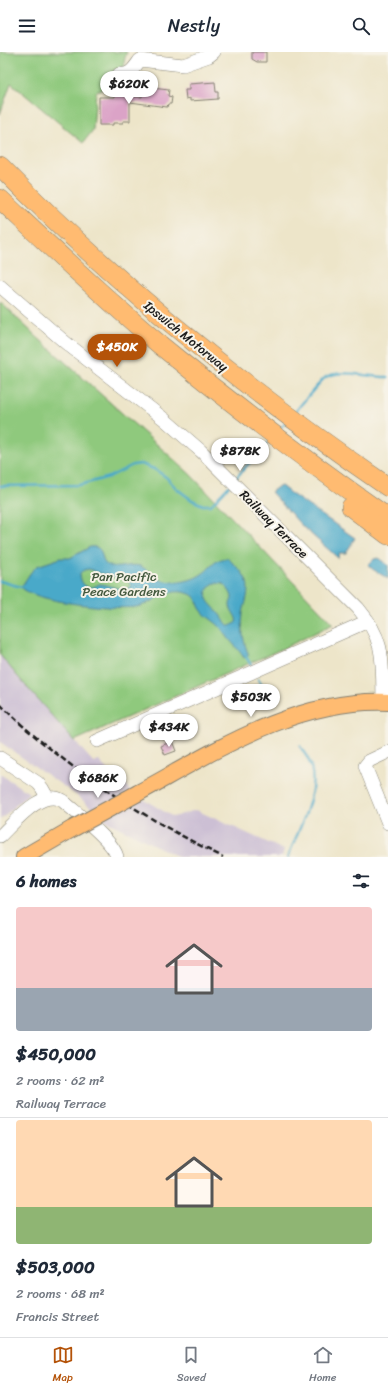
<!DOCTYPE html>
<meta charset="utf-8">
<style>
body{margin:0;font-family:Sriracha,sans-serif;background:#f6f6f7;color:#1f2937;height:100vh;display:flex;flex-direction:column;font-size:15px;white-space:nowrap}
*{box-sizing:border-box;margin:0}
p{font-size:13px;color:#747a83}
.icon{flex:none;width:22px;height:22px;fill:none;stroke:currentColor;stroke-width:2;stroke-linecap:round;stroke-linejoin:round}
.map{position:relative;height:805px;overflow:hidden}
.panel{display:flex;flex-direction:column;background:#fff;flex:1}
.panel>*{flex:none}
.price{position:absolute;translate:-50% -34px;padding:0 9px;border-radius:14px;background:#fff;color:#222;font-size:13px;line-height:26px;filter:drop-shadow(0 1px 2px #0008)}
.price::after{content:'';position:absolute;left:50%;top:24px;width:12px;height:9px;margin-left:-6px;background:inherit;clip-path:polygon(0 0,100% 0,50% 100%)}
.price.current{background:#b45309;color:#fff}
ul{padding:0;list-style:none}
li{display:grid;align-content:center;gap:8px;height:212px;padding:0 16px}
li+li{border-top:1px solid #e0e1e3}
li span{display:grid;place-items:center;height:124px;border-radius:4px;color:#555}
li>.icon{margin-inline-start:auto}
span .icon{width:72px;height:72px;fill:#fffc;stroke-width:1}
li b{font-size:17px}
h2{display:flex;justify-content:space-between;align-items:center;height:48px;padding:0 16px;font-size:17px}
header{display:flex;justify-content:space-between;align-items:center;height:52px;padding:0 16px;background:#fff;font-size:18px;font-weight:600}
.tabs{display:flex;justify-content:space-around;align-items:center;height:56px;border-top:1px solid #e0e1e3;background:#fff;font-size:11px;color:#747a83}
.tabs a{display:grid;justify-items:center;gap:2px}
.tabs .current{color:#b45309}
.map>svg:first-child{display:block}
.industrial{fill:#ccbfd4}
.green{fill:#8fc97d;stroke:#56724c}
.water{fill:#4aa9c9;stroke:#336272;fill-rule:evenodd}
.lines{fill:none;stroke-linecap:round;stroke-linejoin:round}
.stream{stroke:#4aa9c9;stroke-width:2.5}
.building{fill:#dba3c7}
.minor-casing{stroke:#848072;stroke-width:14}
.major-casing{stroke:#848072;stroke-width:18}
.highway-casing{stroke:#848072;stroke-width:20}
.minor{stroke:#fff;stroke-width:13}
.major{stroke:#ffbb71;stroke-width:16}
.highway{stroke:#ffbb71;stroke-width:19}
.rail{stroke:#1c1c1c;stroke-width:2.5;stroke-dasharray:6 3;stroke-linecap:butt}
.major-bridge-casing{stroke:#848072;stroke-width:18;stroke-linecap:butt}
.major-bridge{stroke:#ffbb71;stroke-width:16}
.labels{text-anchor:middle;dominant-baseline:central;stroke-width:4;stroke-linejoin:round;paint-order:stroke}
.street-label{font-size:13px;fill:#1c1c1c;stroke:#f7f3e8}
.park-label{font-size:13px;fill:#44593e;stroke:#f7f3e8}
</style>
<header><svg class="icon" aria-label="menu" viewBox="0 0 24 24"><path d="M4 6h16M4 12h16M4 18h16"/></svg>Nestly<svg class="icon" aria-label="search" viewBox="0 0 24 24"><circle cx="10" cy="10" r="6"/><path d="M15 15l6 6"/></svg></header>
<div class="map">
<svg width="388" height="805" viewBox="0 0 388 805">
<rect width="100%" height="100%" fill="#f7f3e8"/>
<filter id="ink" filterUnits="userSpaceOnUse"><feTurbulence type="fractalNoise" baseFrequency=".025" numOctaves="2"/><feDisplacementMap in="SourceGraphic" scale="8" xChannelSelector="R" yChannelSelector="G"/><feConvolveMatrix kernelMatrix="1 2 1 2 8 2 1 2 1" color-interpolation-filters="sRGB"/></filter>
<filter id="wash" filterUnits="userSpaceOnUse"><feTurbulence type="fractalNoise" baseFrequency=".012" numOctaves="4" result="noise"/><feDisplacementMap in="SourceGraphic" scale="16" xChannelSelector="R" yChannelSelector="G"/><feGaussianBlur stdDeviation="0.9" result="paint"/><feColorMatrix in="noise" values="0 0 0 0 0 0 0 0 0 0 0 0 0 0 0 0 0 1.4 0 .05"/><feComposite in="paint" operator="in"/></filter>
<g filter="url(#wash)">
<rect width="100%" height="100%" fill="#ede5c9"/>
<!-- industrial -->
<g class="industrial">
<polygon points="0,603 19,626 94,711 98,708 115,726 121,723 130,739 173,765 196,758 284,798 282,805 179,805 108,770 79,745 0,690"/>
<polygon points="0,722 29,741 0,768"/>
</g>
<!-- green -->
<g class="green">
<path d="M 0,0 L 127,0 C 123,9 123,16 129,23 L 96,40 L 93,78 L 83,91 L 11,31 L 0,62 Z"/>
<polygon points="0,250 37,285 190,422 333,572 284,596 74,689 19,626 0,603"/>
</g>
<!-- water -->
<g class="water">
<polygon points="280,433 290,441 355,486 346,501 339,501 338,506 303,475 271,440"/>
<path d="M 90,495 C 106,493 99,508 107,513 C 116,519 130,511 140,514 C 146,516 150,522 155,525 C 161,529 169,530 176,530 C 187,530 201,525 209,516 C 215,510 218,507 227,506 C 234,512 244,520 247,530 C 250,540 245,551 243,561 C 241,575 243,591 249,603 L 244,606 C 240,599 234,593 229,587 C 226,583 223,578 220,575 C 215,569 206,565 202,559 C 196,552 199,544 187,541 C 166,535 154,552 136,555 C 115,558 33,550 21,535 L 31,520 L 37,514 L 61,506 L 70,506 ZM 89,517 L 99,521 L 126,527 L 131,532 L 130,536 C 121,540 109,532 99,532 C 89,539 80,534 80,521 L 84,518 ZM 215,531 L 224,532 C 227,536 232,541 232,546 C 232,548 230,550 230,553 C 230,561 245,570 229,574 C 224,569 221,564 217,559 C 211,552 203,547 208,537 C 210,534 212,532 215,531 Z"/>
<path d="M 378,506 L 388,513 L 388,527 C 382,522 373,519 368,513 L 374,507 Z"/>
</g>
<g class="lines">
<!-- stream -->
<g class="stream">
<path d="M 295,360 C 301,353 320,329 326,325 C 342,316 370,326 388,325"/>
<polyline points="279,378 286,370"/>
<polyline points="235,427 270,388"/>
<polyline points="0,434 80,433 109,425 133,413 141,412 154,417 166,425 177,437 192,448 203,453 211,453 229,434"/>
<polyline points="0,529 21,535"/>
<polyline points="245,603 251,613"/>
<polyline points="258,627 266,641"/>
<path d="M 288,805 C 298,778 323,736 308,707 C 306,703 302,698 300,694"/>
</g>
</g>
<g id="blocks">
<!-- building -->
<g class="building">
<polygon points="252,0 266,0 266,10 257,10 252,7"/>
<polygon points="215,30 216,40 218,40 218,47 190,49 190,46 186,47 185,38 189,38 189,32"/>
<polygon points="143,35 169,38 168,44 172,45 171,52 168,52 167,55 130,50 130,69 123,69 123,71 113,71 113,73 99,73 99,45 114,45 114,42 130,41 130,44 142,45"/>
<polygon points="172,689 176,699 165,703 161,694"/>
</g>
</g>
</g>
<g filter="url(#ink)">
<use href="#blocks" fill-opacity="0" stroke="#848072" stroke-width="1"/>
<g class="lines">
<defs>
<g id="minor">
<path d="M 119,22 C 130,24 134,16 140,8 L 183,13 L 209,4 L 214,0"/>
<path d="M 0,234 L 66,291 L 164,367 L 201,399 L 358,556 C 386,589 382,609 383,649"/>
<polyline points="97,689 368,569"/>
<polyline points="388,700 369,709 365,714 388,771"/>
<polyline points="0,706 38,731 42,736 47,745"/>
<path d="M 0,784 C 14,771 42,735 63,749 C 76,761 114,789 117,805"/>
</g>
<g id="major">
<path d="M 138,741 C 215,699 296,646 388,650"/>
<polyline points="24,805 72,777"/>
</g>
<g id="highway">
<path d="M 0,114 C 118,235 250,340 388,435"/>
<path d="M 0,147 C 52,196 104,246 159,292 C 233,353 310,411 388,466"/>
<polyline points="351,455 388,483"/>
</g>
</defs>
<!-- minor casing -->
<use href="#minor" class="minor-casing"/>
<!-- major casing -->
<use href="#major" class="major-casing"/>
<!-- highway casing -->
<use href="#highway" class="highway-casing"/>
<!-- minor -->
<use href="#minor" class="minor"/>
<!-- major -->
<use href="#major" class="major"/>
<!-- highway -->
<use href="#highway" class="highway"/>
<!-- rail -->
<path class="rail" d="M 0,652 C 20,673 44,692 67,710 C 116,747 168,778 223,805"/>
<defs>
<polyline id="major-bridge" points="72,777 138,741"/>
</defs>
<!-- major-bridge casing -->
<use href="#major-bridge" class="major-bridge-casing"/>
<!-- major-bridge -->
<use href="#major-bridge" class="major-bridge"/>
</g>
</g>
<g class="labels">
<!-- street labels -->
<g class="street-label">
<text transform="translate(186 284) rotate(39)">Ipswich Motorway</text>
<text transform="translate(274 472) rotate(45)">Railway Terrace</text>
</g>
<!-- park labels -->
<g class="park-label">
<text x="124" y="524">Pan Pacific<tspan x="124" dy="15">Peace Gardens</tspan></text>
</g>
</g>
</svg>
<b class="price" style="left:129px;top:53px">$620K</b>
<b class="price current" style="left:117px;top:316px">$450K</b>
<b class="price" style="left:240px;top:420px">$878K</b>
<b class="price" style="left:251px;top:666px">$503K</b>
<b class="price" style="left:169px;top:696px">$434K</b>
<b class="price" style="left:98px;top:747px">$686K</b>
</div>
<section class="panel">
<h2>6 homes<svg class="icon" aria-label="filters" viewBox="0 0 24 24"><path d="M4 7h16M4 17h16"/><circle cx="9" cy="7" r="2"/><circle cx="15" cy="17" r="2"/></svg></h2>
<ul>
<li><span style="background:linear-gradient(#f6c9c9 65%,#9aa5b1 0)"><svg class="icon" aria-label="home" viewBox="0 0 24 24"><path d="M3 11l9-7 9 7M6 9v11h12V9"/></svg></span><div><b>$450,000</b><p>2 rooms · 62 m²</p><p>Railway Terrace</p></div></li>
<li><span style="background:linear-gradient(#ffd9b3 70%,#8fb573 0)"><svg class="icon" aria-label="home" viewBox="0 0 24 24"><path d="M3 11l9-7 9 7M6 9v11h12V9"/></svg></span><div><b>$503,000</b><p>2 rooms · 68 m²</p><p>Francis Street</p></div></li>
</ul>
</section>
<nav class="tabs">
<a class="current"><svg class="icon" aria-label="map" viewBox="0 0 24 24"><path d="M3 6l6-2 6 2 6-2v14l-6 2-6-2-6 2zM9 4v14M15 6v14"/></svg>Map</a>
<a><svg class="icon" aria-label="saved" viewBox="0 0 24 24"><path d="M7 4h10v16l-5-4-5 4z"/></svg>Saved</a>
<a><svg class="icon" aria-label="home" viewBox="0 0 24 24"><path d="M3 11l9-7 9 7M6 9v11h12V9"/></svg>Home</a>
</nav>
